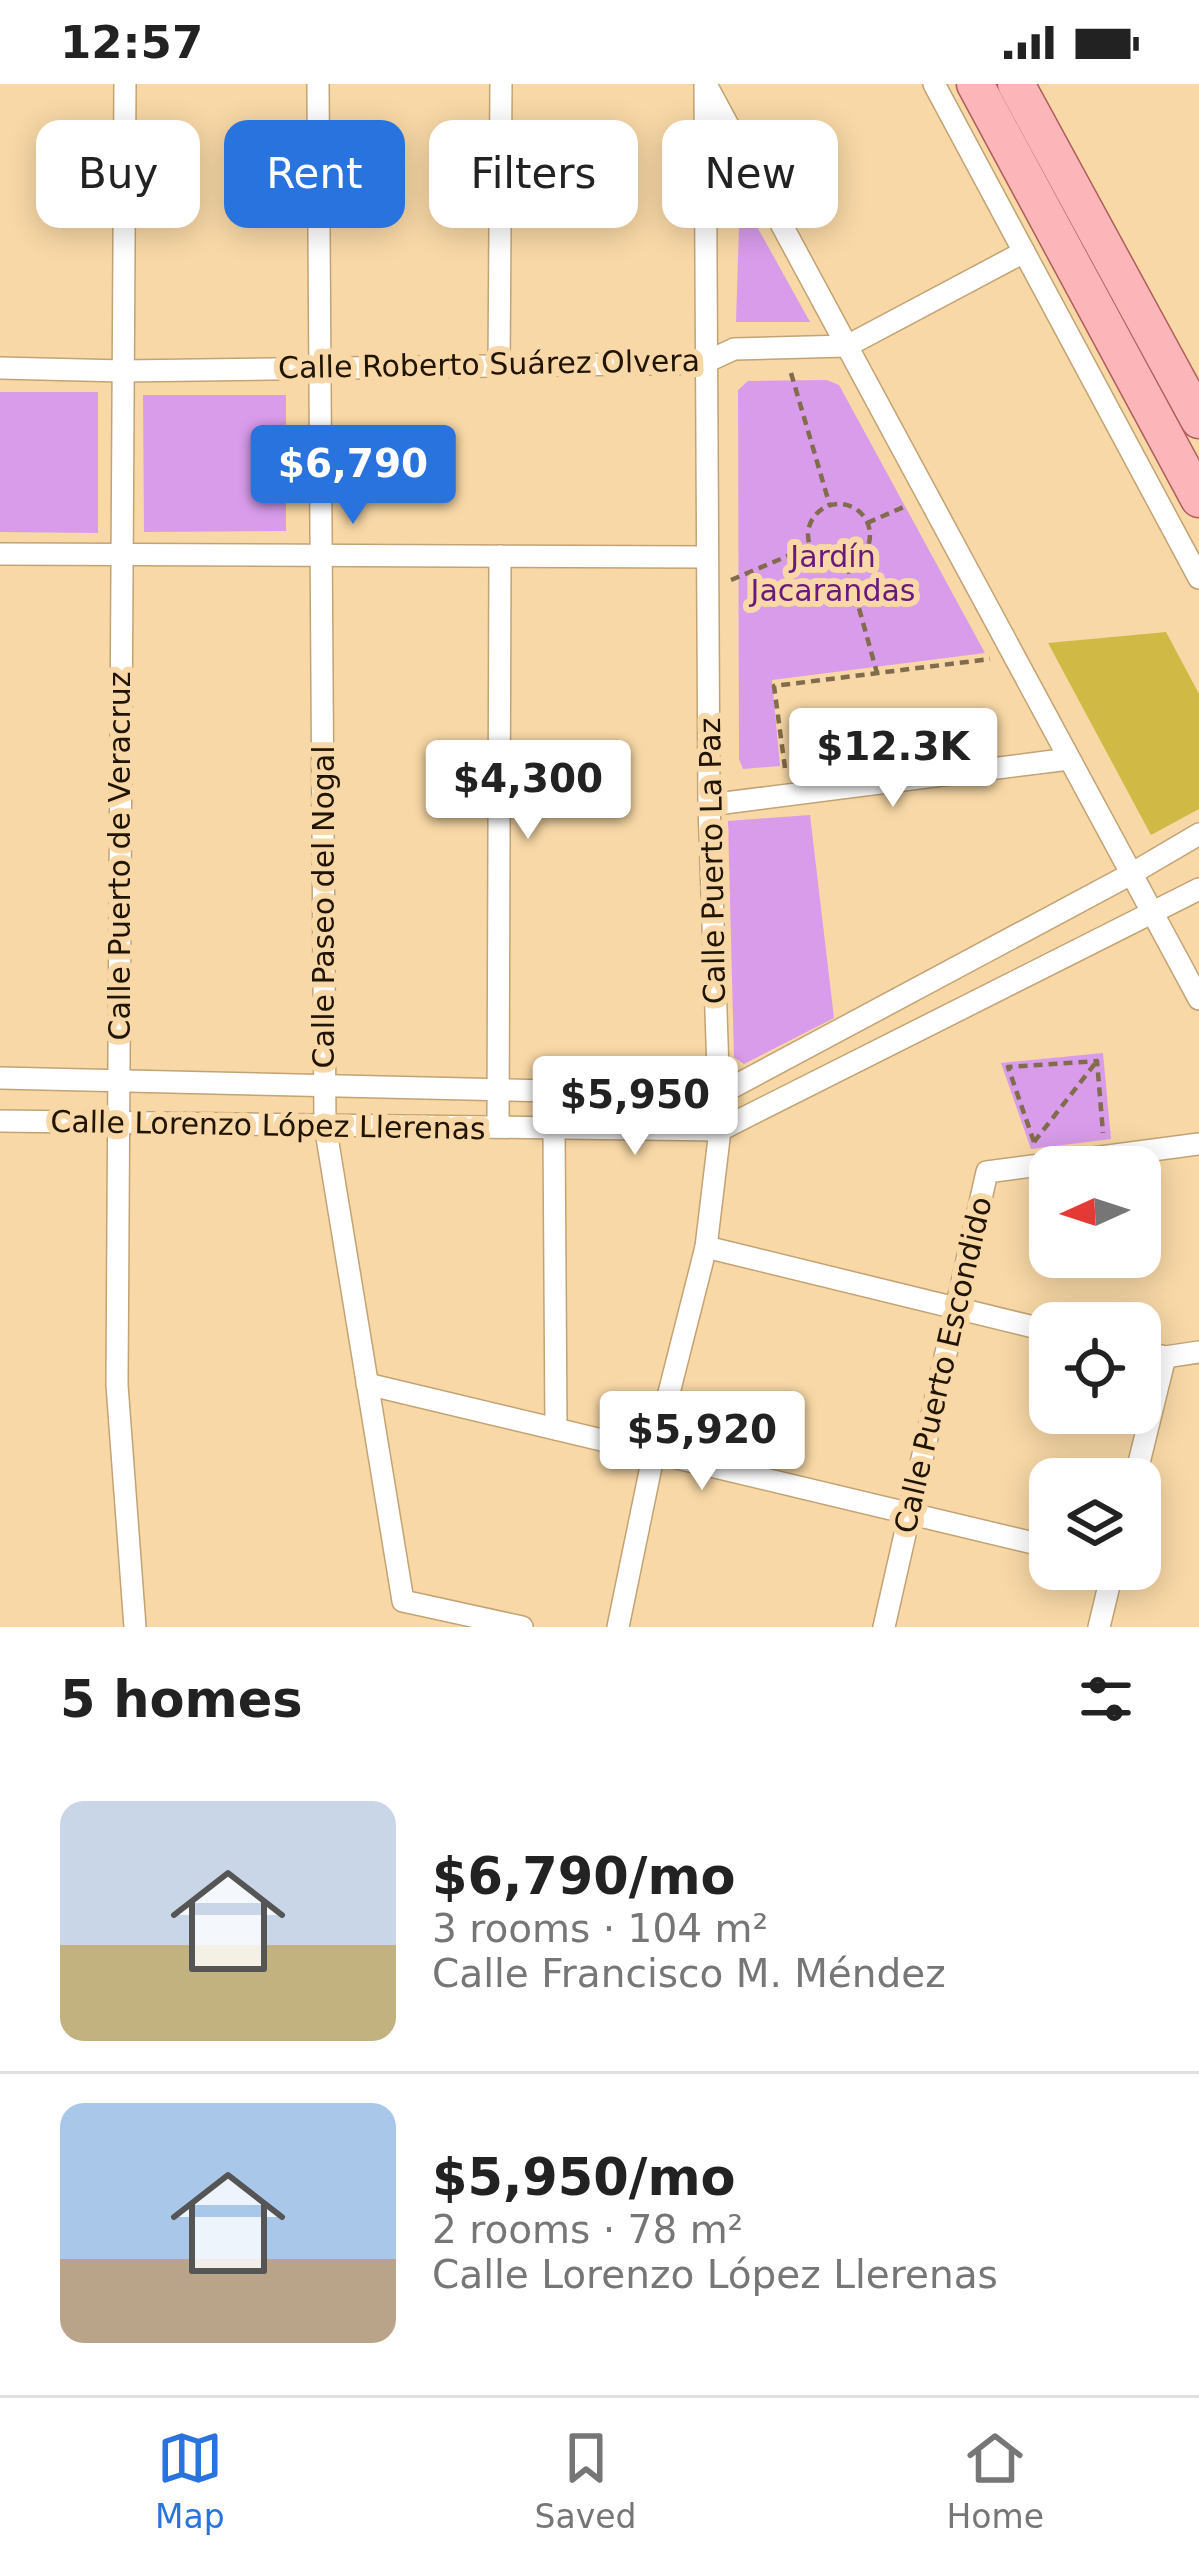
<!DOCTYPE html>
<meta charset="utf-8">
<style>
body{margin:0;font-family:"DejaVu Sans",sans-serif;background:#f2f2f2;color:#222;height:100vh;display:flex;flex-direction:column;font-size:45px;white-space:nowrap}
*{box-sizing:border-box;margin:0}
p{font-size:39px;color:#767676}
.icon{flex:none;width:66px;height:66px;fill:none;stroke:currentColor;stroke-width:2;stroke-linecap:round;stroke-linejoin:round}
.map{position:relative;height:1543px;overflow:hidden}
.panel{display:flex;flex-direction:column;background:#fff;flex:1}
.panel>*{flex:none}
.top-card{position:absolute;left:36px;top:36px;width:1128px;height:108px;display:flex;gap:24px}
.needle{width:78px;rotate:267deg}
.controls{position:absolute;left:1029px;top:1062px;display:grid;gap:24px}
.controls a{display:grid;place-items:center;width:132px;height:132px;border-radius:24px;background:#fff;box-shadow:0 6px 30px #0003;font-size:60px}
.price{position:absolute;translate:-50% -102px;padding:0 27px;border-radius:12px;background:#fff;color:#222;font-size:39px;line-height:78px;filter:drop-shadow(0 3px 6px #0008)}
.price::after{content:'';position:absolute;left:50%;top:72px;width:36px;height:27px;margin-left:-18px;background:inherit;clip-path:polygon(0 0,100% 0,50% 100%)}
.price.active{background:#2973df;color:#fff}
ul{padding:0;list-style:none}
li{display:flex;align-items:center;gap:36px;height:300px;padding:0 60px}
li+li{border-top:3px solid #e0e0e0}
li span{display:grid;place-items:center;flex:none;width:336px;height:240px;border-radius:24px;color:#555}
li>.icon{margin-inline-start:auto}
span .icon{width:144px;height:144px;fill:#fffc;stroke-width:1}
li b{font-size:51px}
h2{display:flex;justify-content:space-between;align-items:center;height:144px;padding:0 60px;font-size:51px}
.pill{padding:0 42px;border-radius:24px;background:#fff;box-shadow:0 6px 30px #0003;font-size:42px;line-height:108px}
.pill.active{background:#2973df;color:#fff}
.status{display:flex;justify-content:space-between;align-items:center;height:84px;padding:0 60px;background:#fff;direction:ltr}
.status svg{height:33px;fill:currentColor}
.dock{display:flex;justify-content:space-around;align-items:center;height:168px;border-top:3px solid #e0e0e0;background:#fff;font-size:33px;color:#767676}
.dock a{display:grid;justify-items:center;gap:6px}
.dock .active{color:#2973df}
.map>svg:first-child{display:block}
.green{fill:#d99ceb}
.building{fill:#d0ba45}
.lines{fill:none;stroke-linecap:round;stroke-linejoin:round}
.street-casing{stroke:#c2a373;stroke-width:24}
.primary-casing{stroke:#ae5d5a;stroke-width:39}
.path{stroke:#816c4c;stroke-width:4.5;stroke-dasharray:9 6;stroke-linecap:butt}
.street{stroke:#fff;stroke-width:21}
.primary{stroke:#fcb5b8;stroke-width:36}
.labels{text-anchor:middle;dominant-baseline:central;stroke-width:12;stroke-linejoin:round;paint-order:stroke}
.street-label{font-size:30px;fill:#201403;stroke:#f8d8a6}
.park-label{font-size:30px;fill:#69187d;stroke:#f8d8a6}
</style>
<div class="status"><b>12:57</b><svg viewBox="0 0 49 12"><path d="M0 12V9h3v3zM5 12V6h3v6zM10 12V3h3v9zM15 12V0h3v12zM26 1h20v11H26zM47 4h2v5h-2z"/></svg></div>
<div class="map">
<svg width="1199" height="1543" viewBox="0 0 1199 1543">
<rect width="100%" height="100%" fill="#f8d8a6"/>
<!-- green -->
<g class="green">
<polygon points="740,112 810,238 736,238"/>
<polygon points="827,296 839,301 985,569 772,596 780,682 743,685 739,675 738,306 748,297"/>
<polygon points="0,308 98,308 98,449 0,448"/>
<polygon points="143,311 286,311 286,447 144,448"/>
<polygon points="810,731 834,934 744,980 734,973 728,737"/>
<polygon points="1103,969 1111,1055 1031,1065 1001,979"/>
</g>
<!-- building -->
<polygon class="building" points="1166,548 1199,610 1199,725 1151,751 1048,559"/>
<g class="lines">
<defs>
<g id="street">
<polyline points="125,0 117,1301 135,1543"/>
<polyline points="318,0 325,1041 403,1517 522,1543"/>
<polyline points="934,0 1199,494"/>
<polyline points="709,6 1199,915"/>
<polyline points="0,284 123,287 704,279 734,265 847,262 1024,168"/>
<polyline points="499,284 501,0"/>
<polyline points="0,470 706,473"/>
<polyline points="709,721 1069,675"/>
<polyline points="0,994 718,1011 1131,790 1199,750"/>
<polyline points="0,1037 720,1046 1199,805"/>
<polyline points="498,1043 500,472"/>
<polyline points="554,1044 556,1345"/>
<polyline points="706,1163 1050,1247"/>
<polyline points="1140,1267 1165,1273 1199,1268"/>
<polyline points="367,1300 1050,1463"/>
<polyline points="1135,1395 1165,1273"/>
<polyline points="618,1543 654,1368 706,1163 720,1046 709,721 705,0"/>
<polyline points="884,1543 987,1088 1199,1060"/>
<polyline points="1099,1543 1113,1485"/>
</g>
<g id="primary">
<polyline points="975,0 1199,415"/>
<polyline points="1016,0 1199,336"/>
</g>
</defs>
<!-- street casing -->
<use href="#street" class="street-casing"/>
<!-- primary casing -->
<use href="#primary" class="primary-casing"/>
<!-- path -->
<g class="path">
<polyline points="791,289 830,422"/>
<circle cx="839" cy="451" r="31"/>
<polyline points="867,439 906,422"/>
<polyline points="847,481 877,589"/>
<polyline points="731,496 809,463"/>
<polyline points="785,684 774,602 990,575"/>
<polyline points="1034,1058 1008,983 1097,977 1103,1049"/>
<polyline points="1034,1058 1097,977"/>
</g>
<!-- street -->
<use href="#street" class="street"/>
<!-- primary -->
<use href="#primary" class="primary"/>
</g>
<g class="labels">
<!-- street labels -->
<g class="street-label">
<text transform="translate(489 280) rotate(-1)">Calle Roberto Suárez Olvera</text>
<text transform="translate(119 772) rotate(-90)">Calle Puerto de Veracruz</text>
<text transform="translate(712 777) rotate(-91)">Calle Puerto La Paz</text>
<text transform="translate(323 823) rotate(-90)">Calle Paseo del Nogal</text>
<text transform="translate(268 1041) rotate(1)">Calle Lorenzo López Llerenas</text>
<text transform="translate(943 1281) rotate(-77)">Calle Puerto Escondido</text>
</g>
<!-- park labels -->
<g class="park-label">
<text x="833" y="472">Jardín<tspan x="833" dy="34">Jacarandas</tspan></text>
</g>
</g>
</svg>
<div class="controls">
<a><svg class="needle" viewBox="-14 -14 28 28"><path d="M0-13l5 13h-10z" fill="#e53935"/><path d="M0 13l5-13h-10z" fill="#767676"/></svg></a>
<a><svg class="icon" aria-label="locate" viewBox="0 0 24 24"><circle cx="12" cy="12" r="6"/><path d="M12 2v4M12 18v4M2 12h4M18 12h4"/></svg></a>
<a><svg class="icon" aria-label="layers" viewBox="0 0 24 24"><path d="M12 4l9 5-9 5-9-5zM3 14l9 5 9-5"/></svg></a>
</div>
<b class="price active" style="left:353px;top:443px">$6,790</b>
<b class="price" style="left:893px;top:726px">$12.3K</b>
<b class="price" style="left:528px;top:758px">$4,300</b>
<b class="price" style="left:635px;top:1074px">$5,950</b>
<b class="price" style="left:702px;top:1409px">$5,920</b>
<div class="top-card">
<a class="pill">Buy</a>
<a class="pill active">Rent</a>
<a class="pill">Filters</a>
<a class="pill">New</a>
</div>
</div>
<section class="panel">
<h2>5 homes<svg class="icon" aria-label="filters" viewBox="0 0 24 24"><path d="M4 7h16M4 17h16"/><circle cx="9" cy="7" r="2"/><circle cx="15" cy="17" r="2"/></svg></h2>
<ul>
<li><span style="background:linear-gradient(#c9d6e8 60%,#c2b280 0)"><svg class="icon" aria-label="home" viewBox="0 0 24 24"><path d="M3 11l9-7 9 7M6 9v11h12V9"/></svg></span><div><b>$6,790/mo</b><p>3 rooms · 104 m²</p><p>Calle Francisco M. Méndez</p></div></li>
<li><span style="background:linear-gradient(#a9c7e8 65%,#b9a48a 0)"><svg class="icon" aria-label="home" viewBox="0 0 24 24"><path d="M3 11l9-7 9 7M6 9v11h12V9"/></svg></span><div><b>$5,950/mo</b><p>2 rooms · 78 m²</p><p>Calle Lorenzo López Llerenas</p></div></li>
</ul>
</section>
<nav class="dock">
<a class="active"><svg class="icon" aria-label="map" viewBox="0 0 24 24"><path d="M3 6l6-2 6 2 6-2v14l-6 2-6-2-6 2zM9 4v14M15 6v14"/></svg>Map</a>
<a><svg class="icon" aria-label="saved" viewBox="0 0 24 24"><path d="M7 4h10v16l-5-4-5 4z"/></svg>Saved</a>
<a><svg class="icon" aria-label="home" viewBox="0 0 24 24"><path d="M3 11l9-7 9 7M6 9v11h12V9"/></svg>Home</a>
</nav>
